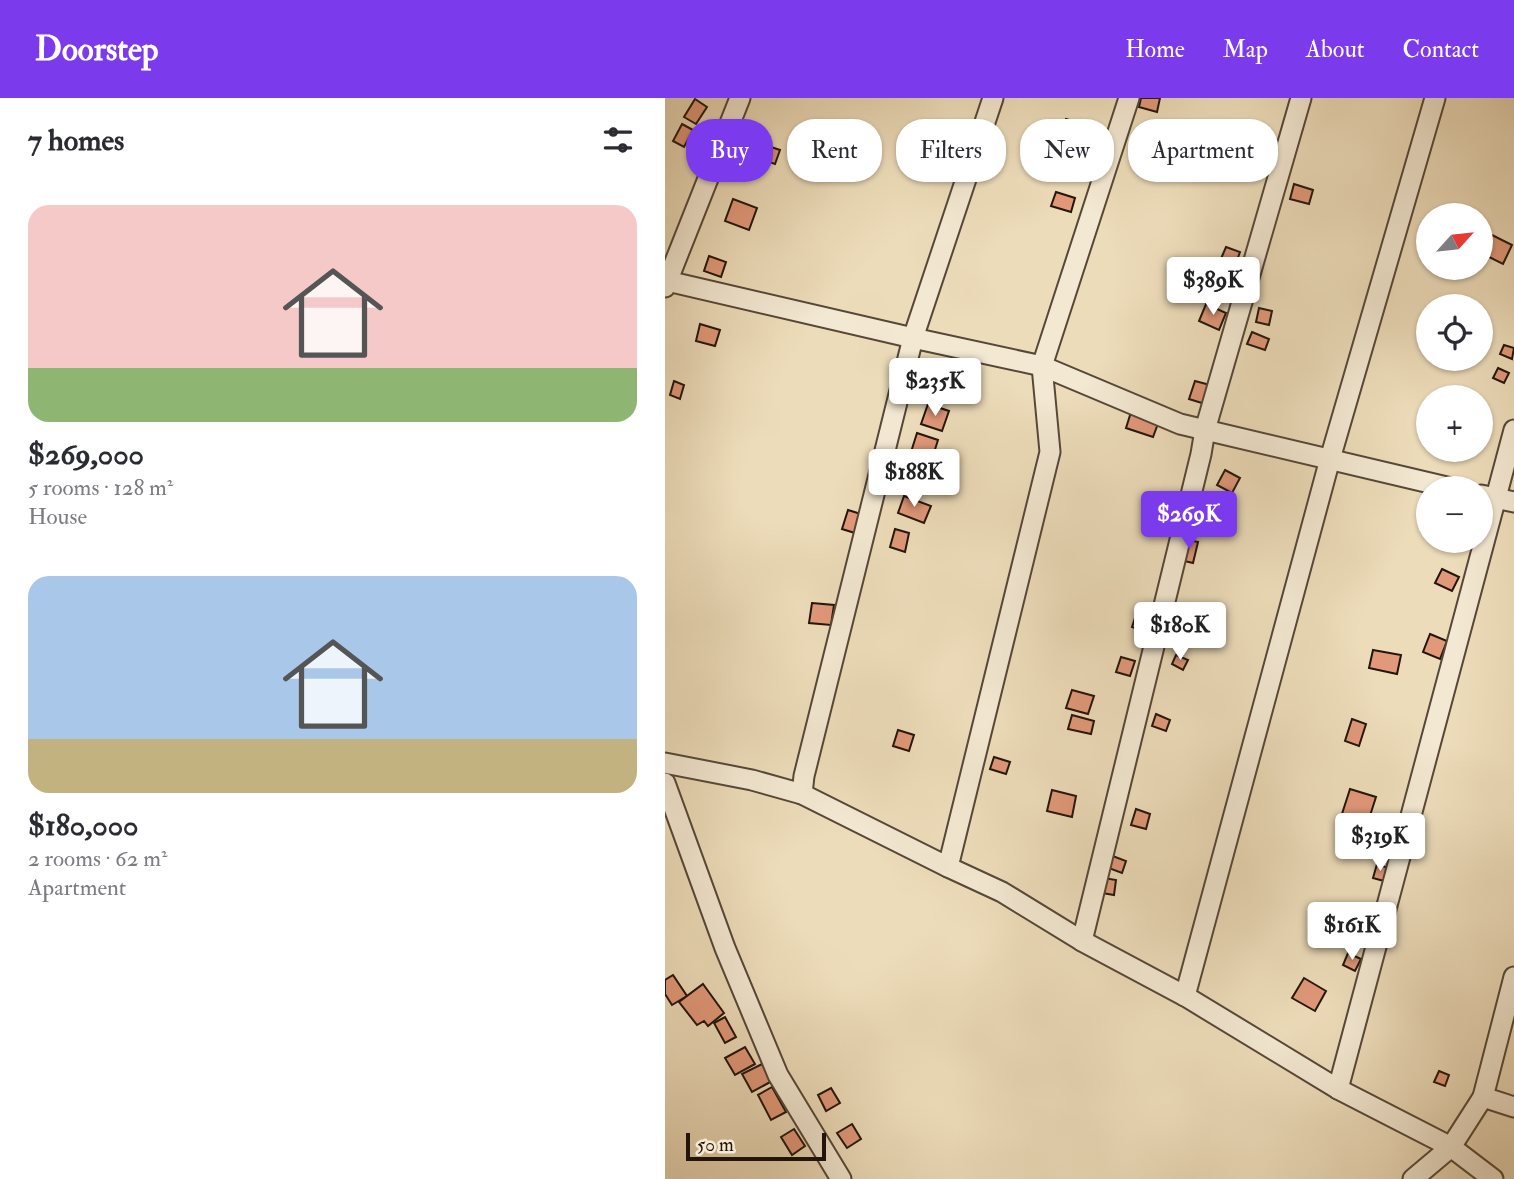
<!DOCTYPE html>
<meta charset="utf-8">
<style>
body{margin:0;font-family:"IM FELL Double Pica",serif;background:#f7f7f7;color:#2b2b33;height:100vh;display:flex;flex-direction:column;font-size:26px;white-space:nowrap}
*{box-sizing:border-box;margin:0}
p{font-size:23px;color:#7c7c81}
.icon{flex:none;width:38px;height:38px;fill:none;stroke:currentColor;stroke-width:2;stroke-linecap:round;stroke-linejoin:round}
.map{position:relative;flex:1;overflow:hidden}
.side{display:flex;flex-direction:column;background:#fff;width:665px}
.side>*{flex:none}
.banner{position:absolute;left:21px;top:21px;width:665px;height:63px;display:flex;gap:14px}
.needle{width:46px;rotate:63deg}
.controls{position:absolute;left:751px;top:105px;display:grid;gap:14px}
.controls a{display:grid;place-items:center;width:77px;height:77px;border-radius:50%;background:#fff;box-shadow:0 2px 5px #0004;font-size:35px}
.scale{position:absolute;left:21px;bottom:18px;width:140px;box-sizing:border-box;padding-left:7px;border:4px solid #23150c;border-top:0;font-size:19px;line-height:24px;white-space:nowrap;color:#23150c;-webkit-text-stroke:5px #f3e8d2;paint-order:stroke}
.price{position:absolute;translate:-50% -60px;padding:0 16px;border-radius:7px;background:#fff;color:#222;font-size:23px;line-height:46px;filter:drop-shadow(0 2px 4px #0008)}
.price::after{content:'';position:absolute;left:50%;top:42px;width:21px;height:16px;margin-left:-10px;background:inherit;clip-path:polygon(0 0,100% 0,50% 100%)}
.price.on{background:#7c3aed;color:#fff}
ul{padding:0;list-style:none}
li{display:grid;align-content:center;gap:14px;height:371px;padding:0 28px}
li span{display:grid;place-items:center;height:217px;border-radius:21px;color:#555}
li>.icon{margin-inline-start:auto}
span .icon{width:126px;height:126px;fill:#fffc;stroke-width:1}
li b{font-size:30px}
h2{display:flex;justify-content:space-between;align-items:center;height:84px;padding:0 28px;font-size:30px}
.chip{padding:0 24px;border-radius:28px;background:#fff;box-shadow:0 2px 5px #0004;font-size:24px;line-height:63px}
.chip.on{background:#7c3aed;color:#fff}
header{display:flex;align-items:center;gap:42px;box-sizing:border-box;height:98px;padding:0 35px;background:#7c3aed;color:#fff}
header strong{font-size:33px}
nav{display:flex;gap:38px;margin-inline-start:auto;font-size:24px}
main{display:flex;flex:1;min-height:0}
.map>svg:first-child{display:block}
.building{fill:#e29979;stroke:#23150c;stroke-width:2}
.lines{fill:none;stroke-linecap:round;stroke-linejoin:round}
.minor-casing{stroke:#564738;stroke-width:23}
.minor{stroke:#f3e8d2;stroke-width:19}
</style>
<header>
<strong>Doorstep</strong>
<nav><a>Home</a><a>Map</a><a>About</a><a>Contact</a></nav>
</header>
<main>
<section class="side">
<h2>7 homes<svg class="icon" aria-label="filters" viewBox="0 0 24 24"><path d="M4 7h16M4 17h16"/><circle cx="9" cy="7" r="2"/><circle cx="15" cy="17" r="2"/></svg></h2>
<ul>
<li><span style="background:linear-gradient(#f6c9c9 75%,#8fb573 0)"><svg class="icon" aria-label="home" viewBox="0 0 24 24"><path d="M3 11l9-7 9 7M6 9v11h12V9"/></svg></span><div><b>$269,000</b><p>5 rooms · 128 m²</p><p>House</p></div></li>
<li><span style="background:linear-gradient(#a9c7e8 75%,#c2b280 0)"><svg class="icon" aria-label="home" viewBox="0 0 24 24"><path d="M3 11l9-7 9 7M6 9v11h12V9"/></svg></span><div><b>$180,000</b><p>2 rooms · 62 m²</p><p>Apartment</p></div></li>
</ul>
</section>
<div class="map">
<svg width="849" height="1081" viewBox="0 0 849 1081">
<rect width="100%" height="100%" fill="#eddcba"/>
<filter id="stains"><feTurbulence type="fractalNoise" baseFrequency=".00286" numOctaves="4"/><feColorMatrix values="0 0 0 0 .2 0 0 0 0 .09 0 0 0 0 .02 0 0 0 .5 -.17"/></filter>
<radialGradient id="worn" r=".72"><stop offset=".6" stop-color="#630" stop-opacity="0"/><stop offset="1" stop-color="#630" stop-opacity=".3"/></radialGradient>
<!-- building -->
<g class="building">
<polygon points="476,0 495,0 492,14 474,9"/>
<polygon points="30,1 42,9 31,26 19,19"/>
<polygon points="401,21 414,25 409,40 396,36"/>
<polygon points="17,26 28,32 19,49 8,43"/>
<polygon points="94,45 115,52 110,66 90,59"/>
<polygon points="629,86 648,92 644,106 625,101"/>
<polygon points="391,94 410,100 406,114 386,108"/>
<polygon points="68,101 92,110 84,132 60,123"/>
<polygon points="823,135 847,147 838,166 816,155 816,150"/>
<polygon points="561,149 575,154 570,168 555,163"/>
<polygon points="44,158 61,164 56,179 39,173"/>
<polygon points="541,206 561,215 554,232 534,223"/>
<polygon points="594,210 607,213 604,227 591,224"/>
<polygon points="35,226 55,232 50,248 31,243"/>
<polygon points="587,234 604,241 600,252 582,246"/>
<polygon points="839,247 849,250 847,261 835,256"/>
<polygon points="833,270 844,275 839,285 828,280"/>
<polygon points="9,283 19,287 15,301 5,297"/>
<polygon points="530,283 545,287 540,306 524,301"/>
<polygon points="263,306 284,313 277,333 256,326"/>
<polygon points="466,314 494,323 488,339 461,330"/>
<polygon points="252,335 273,342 267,361 246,354"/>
<polygon points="560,372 575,380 567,395 552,387"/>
<polygon points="239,398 266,408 259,425 233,415"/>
<polygon points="498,406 515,412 508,431 492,426"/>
<polygon points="183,412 199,417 193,436 177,431"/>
<polygon points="230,431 244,435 240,454 225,449"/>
<polygon points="519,441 533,444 528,465 515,462"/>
<polygon points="777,471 794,479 787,493 770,485"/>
<polygon points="147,505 169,507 166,527 144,525"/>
<polygon points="472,514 487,520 481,535 467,529"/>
<polygon points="512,530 525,535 521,549 507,544"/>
<polygon points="765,536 782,543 775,561 758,554"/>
<polygon points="708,552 736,557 732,576 704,570"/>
<polygon points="511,557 523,562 518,572 507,566"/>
<polygon points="456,559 470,563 465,578 451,574"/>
<polygon points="407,592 429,598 423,616 401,610"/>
<polygon points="491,616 505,622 501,633 487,628"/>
<polygon points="407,617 429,623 426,636 403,631"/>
<polygon points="687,621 701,626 694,648 680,643"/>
<polygon points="233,632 249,637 244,653 228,648"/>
<polygon points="329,659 345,664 341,676 325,671"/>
<polygon points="685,691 711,699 702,727 676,719"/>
<polygon points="387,692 411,698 407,719 382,713"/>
<polygon points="471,711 485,716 481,731 466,727"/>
<polygon points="445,757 461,763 457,775 441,769"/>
<polygon points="712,766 723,770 719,783 708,780"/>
<polygon points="439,780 451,782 449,797 437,795"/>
<polygon points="696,819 708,823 703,834 692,830"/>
<polygon points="683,855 696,861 690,873 678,867"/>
<polygon points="8,877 22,898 7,907 0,896 0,882"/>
<polygon points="639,880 661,893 650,913 627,900"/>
<polygon points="38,886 59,915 43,928 39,923 32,927 14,904"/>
<polygon points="60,919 71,939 60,945 49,925"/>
<polygon points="80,949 90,966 70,977 60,960"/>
<polygon points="97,966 107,983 87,994 77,976"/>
<polygon points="774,973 784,977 780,988 769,984"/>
<polygon points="107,989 121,1014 106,1022 93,997"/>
<polygon points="166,990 175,1005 161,1013 153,997"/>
<polygon points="187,1026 196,1041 182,1050 172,1035"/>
<polygon points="129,1031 140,1048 127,1057 116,1039"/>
</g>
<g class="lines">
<defs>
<g id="minor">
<polyline points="636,0 540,332 536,356 417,843 520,898 673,991 786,1049 818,999 849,879"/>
<polyline points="2,183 248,240 377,268 515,326 786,390"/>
<polyline points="0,189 75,0"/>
<polyline points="816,397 849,404"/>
<polyline points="0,665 87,682 137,696 283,769"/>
<polyline points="0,685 60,850 113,977 176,1081"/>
<polyline points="137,696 139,678 248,240 328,0"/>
<polyline points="417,843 337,794 283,769 385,354 377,268 464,0"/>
<polyline points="520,898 665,361 770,0"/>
<polyline points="673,991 849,332"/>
<polyline points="818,999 849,1009"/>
<polyline points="748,1081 786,1049 828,1081"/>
</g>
</defs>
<!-- minor casing -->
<use href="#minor" class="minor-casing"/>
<!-- minor -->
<use href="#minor" class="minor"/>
</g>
<rect width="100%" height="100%" filter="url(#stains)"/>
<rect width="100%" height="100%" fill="url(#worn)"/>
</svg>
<div class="controls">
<a><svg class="needle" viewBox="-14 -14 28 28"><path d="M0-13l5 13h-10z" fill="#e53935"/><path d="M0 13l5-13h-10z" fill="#7c7c81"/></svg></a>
<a><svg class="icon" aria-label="locate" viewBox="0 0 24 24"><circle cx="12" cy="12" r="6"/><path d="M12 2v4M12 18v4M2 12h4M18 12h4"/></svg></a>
<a>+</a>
<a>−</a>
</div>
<div class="scale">50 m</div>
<b class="price" style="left:548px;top:219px">$389K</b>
<b class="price" style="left:270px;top:320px">$235K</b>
<b class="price" style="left:249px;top:411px">$188K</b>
<b class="price on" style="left:524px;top:453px">$269K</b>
<b class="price" style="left:515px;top:564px">$180K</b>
<b class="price" style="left:715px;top:775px">$319K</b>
<b class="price" style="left:687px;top:864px">$161K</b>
<div class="banner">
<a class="chip on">Buy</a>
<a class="chip">Rent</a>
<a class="chip">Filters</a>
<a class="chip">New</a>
<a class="chip">Apartment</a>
</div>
</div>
</main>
